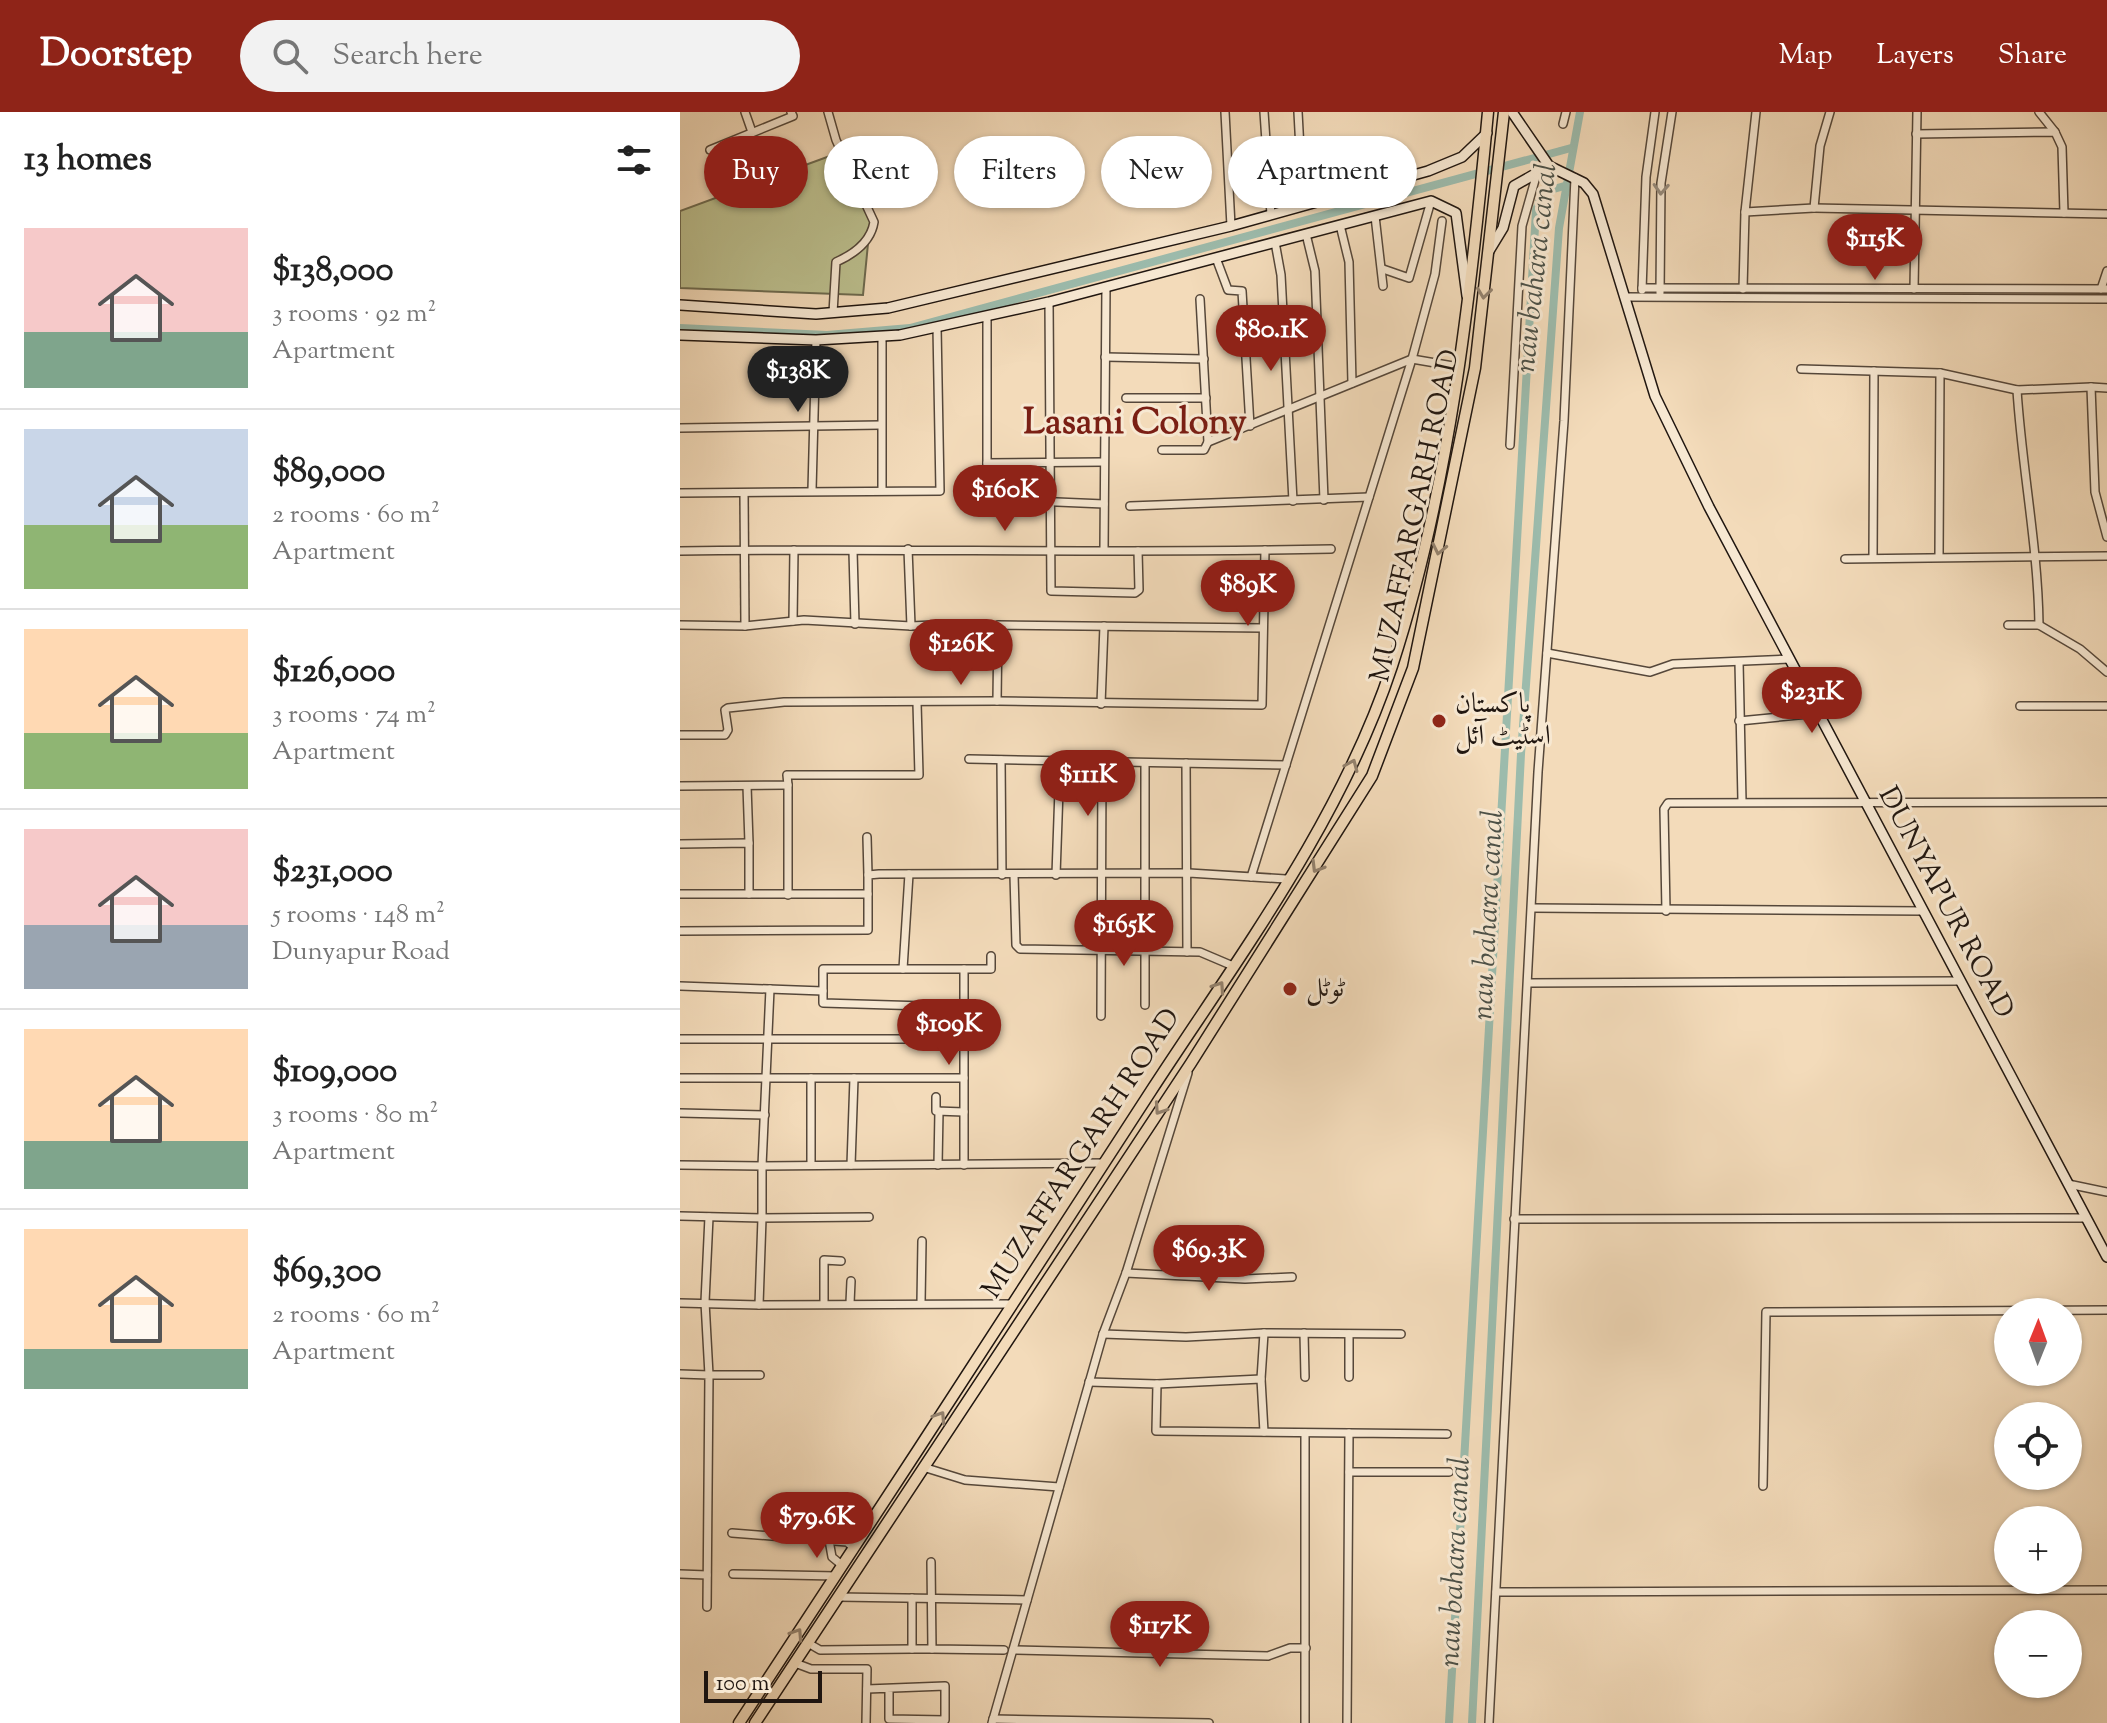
<!DOCTYPE html>
<meta charset="utf-8">
<style>
body{margin:0;font-family:"Sorts Mill Goudy",Amiri,serif;background:#f2f2f2;color:#222;height:100vh;display:flex;flex-direction:column;font-size:30px;white-space:nowrap}
*{box-sizing:border-box;margin:0}
p{font-size:26px;color:#767676}
.icon{flex:none;width:44px;height:44px;fill:none;stroke:currentColor;stroke-width:2;stroke-linecap:round;stroke-linejoin:round}
.map{position:relative;flex:1;overflow:hidden}
.panel{display:flex;flex-direction:column;background:#fff;width:680px}
.panel>*{flex:none}
.hud{position:absolute;left:24px;top:24px;width:760px;height:72px;display:flex;gap:16px}
.needle{width:52px;rotate:1deg}
.fabs{position:absolute;left:1314px;top:1186px;display:grid;gap:16px}
.fabs a{display:grid;place-items:center;width:88px;height:88px;border-radius:50%;background:#fff;box-shadow:0 2px 6px #0004;font-size:40px}
.scale{position:absolute;left:24px;bottom:20px;width:118px;box-sizing:border-box;padding-left:8px;border:4px solid #201610;border-top:0;font-size:22px;line-height:28px;white-space:nowrap;color:#201610;-webkit-text-stroke:6px #f7e8d2;paint-order:stroke}
.price{position:absolute;translate:-50% -68px;padding:0 18px;border-radius:28px;background:#8f2418;color:#fff;font-size:26px;line-height:52px;filter:drop-shadow(0 2px 4px #0008)}
.price::after{content:'';position:absolute;left:50%;top:48px;width:24px;height:18px;margin-left:-12px;background:inherit;clip-path:polygon(0 0,100% 0,50% 100%)}
.price.selected{background:#222;color:#fff}
ul{padding:0;list-style:none}
li{display:flex;align-items:center;gap:24px;height:200px;padding:0 24px}
li+li{border-top:2px solid #e0e0e0}
li span{display:grid;place-items:center;flex:none;width:224px;height:160px;border-radius:0px;color:#555}
li>.icon{margin-inline-start:auto}
span .icon{width:96px;height:96px;fill:#fffc;stroke-width:1}
li b{font-size:34px}
h2{display:flex;justify-content:space-between;align-items:center;height:96px;padding:0 24px;font-size:34px}
.pill{padding:0 28px;border-radius:36px;background:#fff;box-shadow:0 2px 6px #0004;font-size:28px;line-height:72px}
.pill.selected{background:#8f2418;color:#fff}
header{display:flex;align-items:center;gap:48px;box-sizing:border-box;height:112px;padding:0 40px;background:#8f2418;color:#fff}
header strong{font-size:38px}
nav{display:flex;gap:44px;margin-inline-start:auto;font-size:28px}
.search{width:560px;height:72px;background:#f2f2f2;display:flex;align-items:center;gap:20px;box-sizing:border-box;padding:0 28px;border-radius:44px;color:#767676;font-size:30px}
main{display:flex;flex:1;min-height:0}
.map>svg:first-child{display:block}
.green{fill:#bcc08f;stroke:#6e6b50;stroke-width:2}
.lines{fill:none;stroke-linecap:round;stroke-linejoin:round}
.canal{stroke:#9cbbac;stroke-width:8}
.street-casing{stroke:#55473a;stroke-width:10}
.secondary-casing{stroke:#201610;stroke-width:12}
.primary-casing{stroke:#201610;stroke-width:13}
.street{stroke:#f7e8d2;stroke-width:7}
.secondary{stroke:#f7e8d2;stroke-width:9}
.primary{stroke:#f3dbba;stroke-width:10}
.oneway{stroke:#968a7b}
.oneway2{stroke:#94826e}
.poi-dot{fill:#8f2418;stroke:#f7e8d2;stroke-width:3}
.labels{text-anchor:middle;dominant-baseline:central;stroke-width:6;stroke-linejoin:round;paint-order:stroke}
.street-label{font-size:28px;fill:#201610;stroke:#f7e8d2}
.poi-label{font-size:28px;fill:#201610;stroke:#f7e8d2;text-anchor:start}
.water-label{font-size:30px;font-style:italic;fill:#4b5047;stroke:#f7e8d2}
.district-label{font-size:36px;font-weight:bold;fill:#7a1f14;stroke:#f7e8d2}
</style>
<header>
<strong>Doorstep</strong>
<div class="search"><svg class="icon" aria-label="search" viewBox="0 0 24 24"><circle cx="10" cy="10" r="6"/><path d="M15 15l6 6"/></svg>Search here</div>
<nav><a>Map</a><a>Layers</a><a>Share</a></nav>
</header>
<main>
<section class="panel">
<h2>13 homes<svg class="icon" aria-label="filters" viewBox="0 0 24 24"><path d="M4 7h16M4 17h16"/><circle cx="9" cy="7" r="2"/><circle cx="15" cy="17" r="2"/></svg></h2>
<ul>
<li><span style="background:linear-gradient(#f6c9c9 65%,#7fa58c 0)"><svg class="icon" aria-label="home" viewBox="0 0 24 24"><path d="M3 11l9-7 9 7M6 9v11h12V9"/></svg></span><div><b>$138,000</b><p>3 rooms · 92 m²</p><p>Apartment</p></div></li>
<li><span style="background:linear-gradient(#c9d6e8 60%,#8fb573 0)"><svg class="icon" aria-label="home" viewBox="0 0 24 24"><path d="M3 11l9-7 9 7M6 9v11h12V9"/></svg></span><div><b>$89,000</b><p>2 rooms · 60 m²</p><p>Apartment</p></div></li>
<li><span style="background:linear-gradient(#ffd9b3 65%,#8fb573 0)"><svg class="icon" aria-label="home" viewBox="0 0 24 24"><path d="M3 11l9-7 9 7M6 9v11h12V9"/></svg></span><div><b>$126,000</b><p>3 rooms · 74 m²</p><p>Apartment</p></div></li>
<li><span style="background:linear-gradient(#f6c9c9 60%,#9aa5b1 0)"><svg class="icon" aria-label="home" viewBox="0 0 24 24"><path d="M3 11l9-7 9 7M6 9v11h12V9"/></svg></span><div><b>$231,000</b><p>5 rooms · 148 m²</p><p>Dunyapur Road</p></div></li>
<li><span style="background:linear-gradient(#ffd9b3 70%,#7fa58c 0)"><svg class="icon" aria-label="home" viewBox="0 0 24 24"><path d="M3 11l9-7 9 7M6 9v11h12V9"/></svg></span><div><b>$109,000</b><p>3 rooms · 80 m²</p><p>Apartment</p></div></li>
<li><span style="background:linear-gradient(#ffd9b3 75%,#7fa58c 0)"><svg class="icon" aria-label="home" viewBox="0 0 24 24"><path d="M3 11l9-7 9 7M6 9v11h12V9"/></svg></span><div><b>$69,300</b><p>2 rooms · 60 m²</p><p>Apartment</p></div></li>
</ul>
</section>
<div class="map">
<svg width="1427" height="1611" viewBox="0 0 1427 1611">
<rect width="100%" height="100%" fill="#f3dbba"/>
<filter id="stains"><feTurbulence type="fractalNoise" baseFrequency=".0025" numOctaves="4"/><feColorMatrix values="0 0 0 0 .2 0 0 0 0 .09 0 0 0 0 .02 0 0 0 .5 -.17"/></filter>
<radialGradient id="worn" r=".72"><stop offset=".6" stop-color="#630" stop-opacity="0"/><stop offset="1" stop-color="#630" stop-opacity=".3"/></radialGradient>
<!-- green -->
<polygon class="green" points="158,41 191,101 183,183 0,176 0,99"/>
<g class="lines">
<!-- canal -->
<g class="canal">
<polyline points="0,216 147,223 230,216 891,36"/>
<polyline points="769,1611 856,98 863,80 888,73"/>
<polyline points="792,1611 841,642 879,116 900,0"/>
</g>
<defs>
<g id="street">
<polyline points="65,0 72,20"/>
<path d="M 148,0 L 156,28 L 194,110 C 191,129 174,142 156,150 L 153,201"/>
<polyline points="545,0 551,114"/>
<polyline points="584,0 591,103"/>
<polyline points="618,0 623,94"/>
<polyline points="1076,0 1065,100 1134,96 1140,34 1150,0"/>
<polyline points="1359,0 1375,20"/>
<polyline points="883,12 886,0"/>
<polyline points="1236,22 1375,20 1382,35 1384,101"/>
<polyline points="30,38 113,4 111,0"/>
<polyline points="1134,96 1427,102"/>
<polyline points="695,104 703,174"/>
<polyline points="660,113 669,150 672,271"/>
<polyline points="626,122 635,159 644,388"/>
<polyline points="595,130 601,163 613,389"/>
<polyline points="536,146 548,178 562,179 570,314"/>
<polyline points="703,157 729,166 751,89"/>
<polyline points="962,176 1427,177"/>
<polyline points="1063,177 1065,100"/>
<polyline points="1234,177 1237,0"/>
<polyline points="1421,177 1427,159"/>
<polyline points="962,178 966,65 975,0"/>
<polyline points="980,181 981,71 992,0"/>
<polyline points="945,185 1427,187"/>
<polyline points="520,187 528,330"/>
<polyline points="369,190 371,479 455,481 459,478 458,439"/>
<polyline points="307,204 307,387 424,392"/>
<polyline points="202,224 202,378"/>
<polyline points="425,245 524,247"/>
<polyline points="1121,257 1260,261 1337,278 1411,275"/>
<polyline points="1427,276 1411,275 1415,380 1427,425"/>
<polyline points="446,286 526,286"/>
<polyline points="0,316 201,313"/>
<polyline points="830,333 842,114 857,61"/>
<polyline points="482,338 524,338 528,330 732,247 779,255"/>
<polyline points="307,351 424,350"/>
<polyline points="132,378 136,228"/>
<polyline points="0,381 260,379 257,215"/>
<polyline points="64,381 65,514"/>
<polyline points="450,394 689,385"/>
<polyline points="228,437 231,514"/>
<polyline points="424,438 426,175"/>
<path d="M 0,439 C 217,436 435,442 651,437"/>
<polyline points="173,439 175,512"/>
<polyline points="1193,445 1194,259"/>
<polyline points="1259,445 1260,261"/>
<polyline points="1165,447 1427,444"/>
<polyline points="113,509 114,438"/>
<polyline points="0,513 65,514 124,508 231,514 275,512"/>
<path d="M 1328,513 L 1359,513 C 1358,434 1342,357 1337,278"/>
<polyline points="1359,513 1400,537 1427,560"/>
<polyline points="867,541 970,560 993,552 1110,547"/>
<polyline points="1059,550 1062,689"/>
<polyline points="317,589 318,513 583,516"/>
<polyline points="421,592 424,514"/>
<polyline points="1340,594 1427,594"/>
<polyline points="1059,609 1139,601"/>
<polyline points="0,623 45,623 48,618 45,598 48,596 104,590 317,589 582,593 585,438"/>
<polyline points="289,647 606,653"/>
<polyline points="321,648 322,763"/>
<polyline points="506,651 507,840"/>
<polyline points="0,674 108,673 107,663 239,663 237,591"/>
<polyline points="67,674 69,731"/>
<polyline points="187,725 188,763"/>
<polyline points="0,732 69,731 69,782"/>
<polyline points="334,763 336,833 340,837 520,840 553,854"/>
<polyline points="376,763 380,649"/>
<polyline points="571,765 732,247 755,162 762,109"/>
<polyline points="0,782 188,782 188,763 199,762 509,761 606,767"/>
<polyline points="108,783 108,673"/>
<polyline points="853,796 1243,799"/>
<polyline points="986,799 984,697 988,691 1427,690"/>
<polyline points="0,819 188,818 188,782"/>
<polyline points="223,857 229,762"/>
<polyline points="284,857 284,1053"/>
<polyline points="849,871 1280,869"/>
<polyline points="0,874 143,879"/>
<polyline points="90,877 82,1054 425,1051"/>
<polyline points="465,893 465,651"/>
<polyline points="245,894 143,891 143,857 311,857 311,844"/>
<polyline points="421,904 422,650"/>
<polyline points="0,927 284,927"/>
<polyline points="0,966 284,966"/>
<polyline points="256,985 256,999 284,1000"/>
<polyline points="0,1001 85,1003"/>
<polyline points="0,1053 82,1054 82,1106 0,1104"/>
<polyline points="131,1053 131,966"/>
<polyline points="171,1053 174,966"/>
<polyline points="258,1053 259,999"/>
<polyline points="1388,1072 1427,1080"/>
<polyline points="29,1105 25,1190 29,1263 80,1263"/>
<polyline points="834,1107 1406,1106"/>
<polyline points="446,1161 565,1167 612,1165"/>
<polyline points="144,1190 144,1148 161,1149"/>
<polyline points="0,1191 79,1193 82,1106 189,1105"/>
<polyline points="170,1191 171,1169"/>
<polyline points="241,1191 242,1129"/>
<polyline points="79,1193 332,1192"/>
<polyline points="584,1221 721,1222"/>
<polyline points="624,1221 625,1265"/>
<polyline points="423,1222 506,1225 584,1221 581,1267"/>
<polyline points="0,1262 29,1263 27,1495"/>
<polyline points="669,1265 669,1222"/>
<polyline points="409,1270 477,1272 476,1319 669,1321"/>
<polyline points="477,1272 581,1267 584,1320"/>
<polyline points="243,1355 285,1368 379,1375"/>
<polyline points="669,1360 769,1360"/>
<polyline points="1083,1374 1086,1200 1427,1198"/>
<polyline points="52,1421 167,1430 174,1436"/>
<polyline points="149,1428 152,1445 163,1454"/>
<polyline points="251,1450 252,1537 324,1538"/>
<polyline points="0,1462 27,1463"/>
<polyline points="53,1462 156,1464"/>
<polyline points="816,1480 1427,1478"/>
<polyline points="158,1485 347,1488"/>
<polyline points="232,1486 232,1537 252,1537"/>
<polyline points="128,1531 140,1538 232,1537"/>
<polyline points="333,1538 588,1544 610,1536 626,1536"/>
<polyline points="115,1551 131,1557 187,1557 186,1611"/>
<polyline points="187,1577 265,1574 265,1608 209,1607 209,1577"/>
<polyline points="313,1607 529,1611"/>
<polyline points="312,1611 423,1222 446,1161 508,961"/>
<polyline points="625,1611 625,1321"/>
<polyline points="667,1611 669,1321 767,1322"/>
<polyline points="809,1611 858,660 884,309 895,66"/>
</g>
<g id="secondary">
<polyline points="832,0 869,54 904,71 913,82 975,284 1029,395 1427,1145"/>
<polyline points="809,139 823,116 834,74 869,54"/>
<polyline points="0,193 136,202 208,196 551,114 748,59 782,45 807,21"/>
<polyline points="0,223 136,228 220,223 369,190 751,89 776,101 787,184"/>
</g>
<g id="primary">
<path d="M 59,1611 C 197,1401 335,1190 471,979 C 559,844 661,709 712,554 C 769,379 791,183 808,0"/>
<polyline points="75,1611 511,951 692,664 733,556 795,256 824,0"/>
</g>
</defs>
<!-- street casing -->
<use href="#street" class="street-casing"/>
<!-- secondary casing -->
<use href="#secondary" class="secondary-casing"/>
<!-- primary casing -->
<use href="#primary" class="primary-casing"/>
<!-- street -->
<use href="#street" class="street"/>
<!-- secondary -->
<use href="#secondary" class="secondary"/>
<!-- primary -->
<use href="#primary" class="primary"/>
</g>
<!-- one-way arrows -->
<defs><path id="oneway-chevron" d="M-2-3.5L2.5 0L-2 3.5" fill="none" stroke-width="1.6" stroke-linecap="round" stroke-linejoin="round" transform="scale(2)"/></defs>
<use class="oneway" href="#oneway-chevron" transform="translate(981 77) rotate(93)"/>
<g class="oneway2">
<use href="#oneway-chevron" transform="translate(804 181) rotate(97)"/>
<use href="#oneway-chevron" transform="translate(759 437) rotate(102)"/>
<use href="#oneway-chevron" transform="translate(672 653) rotate(-67)"/>
<use href="#oneway-chevron" transform="translate(637 755) rotate(121)"/>
<use href="#oneway-chevron" transform="translate(539 875) rotate(-56)"/>
<use href="#oneway-chevron" transform="translate(480 997) rotate(124)"/>
<use href="#oneway-chevron" transform="translate(260 1305) rotate(-57)"/>
<use href="#oneway-chevron" transform="translate(117 1522) rotate(-57)"/>
</g>
<!-- markers -->
<g class="poi-dot">
<circle cx="759" cy="609" r="8"/>
<circle cx="610" cy="877" r="8"/>
</g>
<g class="labels">
<!-- street labels -->
<g class="street-label">
<text transform="translate(736 404) rotate(-78)">MUZAFFARGARH ROAD</text>
<text transform="translate(1265 791) rotate(62)">DUNYAPUR ROAD</text>
<text transform="translate(402 1042) rotate(-57)">MUZAFFARGARH ROAD</text>
</g>
<!-- poi labels -->
<g class="poi-label">
<text x="775" y="593">پاکستان<tspan x="775" dy="32">اسٹیٹ آئل</tspan></text>
<text x="626" y="877">ٹوٹل</text>
</g>
<!-- water labels -->
<g class="water-label">
<text transform="translate(857 156) rotate(-84)">nau bahara canal</text>
<text transform="translate(809 803) rotate(-87)">nau bahara canal</text>
<text transform="translate(776 1450) rotate(-87)">nau bahara canal</text>
</g>
<!-- district labels -->
<g class="district-label">
<text x="455" y="312">Lasani Colony</text>
</g>
</g>
<rect width="100%" height="100%" filter="url(#stains)"/>
<rect width="100%" height="100%" fill="url(#worn)"/>
</svg>
<div class="fabs">
<a><svg class="needle" viewBox="-14 -14 28 28"><path d="M0-13l5 13h-10z" fill="#e53935"/><path d="M0 13l5-13h-10z" fill="#767676"/></svg></a>
<a><svg class="icon" aria-label="locate" viewBox="0 0 24 24"><circle cx="12" cy="12" r="6"/><path d="M12 2v4M12 18v4M2 12h4M18 12h4"/></svg></a>
<a>+</a>
<a>−</a>
</div>
<div class="scale">100 m</div>
<b class="price" style="left:1195px;top:170px">$115K</b>
<b class="price" style="left:591px;top:261px">$80.1K</b>
<b class="price selected" style="left:118px;top:302px">$138K</b>
<b class="price" style="left:325px;top:421px">$160K</b>
<b class="price" style="left:568px;top:516px">$89K</b>
<b class="price" style="left:281px;top:575px">$126K</b>
<b class="price" style="left:1132px;top:623px">$231K</b>
<b class="price" style="left:408px;top:706px">$111K</b>
<b class="price" style="left:444px;top:856px">$165K</b>
<b class="price" style="left:269px;top:955px">$109K</b>
<b class="price" style="left:529px;top:1181px">$69.3K</b>
<b class="price" style="left:137px;top:1448px">$79.6K</b>
<b class="price" style="left:480px;top:1557px">$117K</b>
<div class="hud">
<a class="pill selected">Buy</a>
<a class="pill">Rent</a>
<a class="pill">Filters</a>
<a class="pill">New</a>
<a class="pill">Apartment</a>
</div>
</div>
</main>
